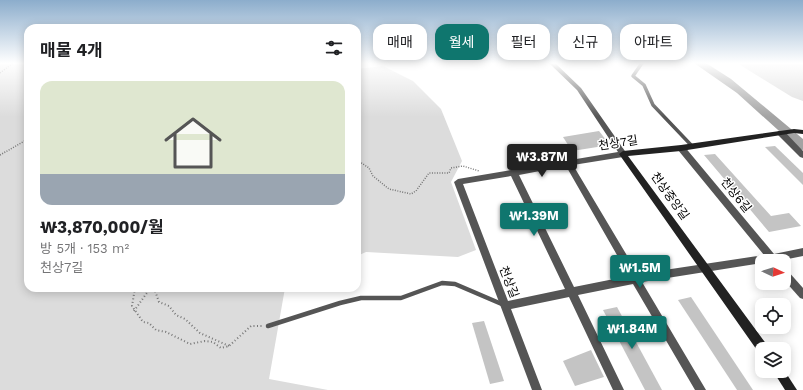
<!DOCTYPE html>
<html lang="ko">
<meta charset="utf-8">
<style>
body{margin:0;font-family:"Work Sans","Noto Sans KR",sans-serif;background:#f2f2f2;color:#202124;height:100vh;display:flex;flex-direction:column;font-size:15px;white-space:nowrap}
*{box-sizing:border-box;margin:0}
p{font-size:13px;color:#757577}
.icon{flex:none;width:22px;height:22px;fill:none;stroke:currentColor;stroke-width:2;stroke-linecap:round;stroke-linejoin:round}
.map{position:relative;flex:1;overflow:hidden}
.drawer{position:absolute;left:24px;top:24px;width:337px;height:268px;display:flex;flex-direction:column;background:#fff;border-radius:12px;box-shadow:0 2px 10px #0003}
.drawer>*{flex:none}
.banner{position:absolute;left:373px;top:24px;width:370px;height:36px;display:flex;gap:8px}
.needle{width:26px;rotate:94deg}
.controls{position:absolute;left:755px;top:254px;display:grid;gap:8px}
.controls a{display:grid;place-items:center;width:36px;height:36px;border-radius:8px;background:#fff;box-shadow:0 2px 10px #0003;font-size:20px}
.price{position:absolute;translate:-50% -34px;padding:0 9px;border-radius:4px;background:#0f766e;color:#fff;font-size:13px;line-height:26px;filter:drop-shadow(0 1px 2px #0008)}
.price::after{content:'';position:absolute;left:50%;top:24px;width:12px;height:9px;margin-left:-6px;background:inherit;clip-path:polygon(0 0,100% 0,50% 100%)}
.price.on{background:#222;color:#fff}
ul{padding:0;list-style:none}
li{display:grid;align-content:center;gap:8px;height:212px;padding:0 16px}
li+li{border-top:1px solid #e0e0e0}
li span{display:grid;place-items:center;height:124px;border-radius:12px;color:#555}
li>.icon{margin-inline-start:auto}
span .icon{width:72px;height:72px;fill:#fffc;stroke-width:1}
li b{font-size:17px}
h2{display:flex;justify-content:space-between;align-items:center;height:48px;padding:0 16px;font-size:17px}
.pill{padding:0 14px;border-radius:12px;background:#fff;box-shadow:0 2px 10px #0003;font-size:14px;line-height:36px}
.pill.on{background:#0f766e;color:#fff}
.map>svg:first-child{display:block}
.green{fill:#dcdcdc}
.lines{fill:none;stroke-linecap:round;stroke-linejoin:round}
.river{fill:#a3a3a3;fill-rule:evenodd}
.building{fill:#c4c4c4}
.path-far1{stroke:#777;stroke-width:1.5;stroke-dasharray:1 1.5;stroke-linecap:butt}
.path{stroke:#777;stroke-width:2;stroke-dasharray:1 2.5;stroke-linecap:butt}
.lane-far1{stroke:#555;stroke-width:3.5}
.lane{stroke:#555;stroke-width:4.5}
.street{fill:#555;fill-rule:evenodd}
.secondary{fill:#222;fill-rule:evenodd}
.labels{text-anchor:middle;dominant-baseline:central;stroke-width:3;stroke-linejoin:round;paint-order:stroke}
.street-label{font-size:12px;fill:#000;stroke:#fff}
</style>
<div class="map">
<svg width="803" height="390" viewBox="0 0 803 390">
<rect width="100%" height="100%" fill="#fff"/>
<!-- green -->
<g class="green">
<polygon points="0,63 28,63 28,288 285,288 269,379 328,390 0,390"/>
<polygon points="737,63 803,63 803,101 792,97"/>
<polygon points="383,66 413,81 441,109 462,161 451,182 476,250 458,257 366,252 357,256 357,69"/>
</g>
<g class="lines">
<!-- river -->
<polygon class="river" points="694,63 706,63 731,79 803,139 803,150 799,149 737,93"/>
</g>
<!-- building -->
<g class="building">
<polygon points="599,131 610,145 572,151 563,137"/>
<polygon points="775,146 803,173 803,185 765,147"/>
<polygon points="715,154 771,216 789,213 801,226 769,232 704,155"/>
<polygon points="691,297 753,390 737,390 678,300"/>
<polygon points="617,307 662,390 645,390 603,310"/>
<polygon points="484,321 504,381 490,384 472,323"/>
<polygon points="591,350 604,377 575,386 563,361"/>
</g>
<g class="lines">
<!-- path-far1 -->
<g class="path-far1">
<polyline points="0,73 13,63"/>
<polyline points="0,155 28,139"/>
<polyline points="357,160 369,168 373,176 389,189 411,194 416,191 429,173 449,173 451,168 463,166 479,171"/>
</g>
<!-- path -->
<g class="path">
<polyline points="135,288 132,306 143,322 149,323 156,330 166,332 190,344 205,341 213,342 221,348 229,346 251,326 263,326"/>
<polyline points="154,288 159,302 169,306 176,315 185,319 200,333 229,346"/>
<polyline points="134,311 149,290 154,289"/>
</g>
<!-- lane-far1 -->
<polyline class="lane-far1" points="642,63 633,76 644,85 653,105 692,146"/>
<!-- lane -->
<polyline class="lane" points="268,326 340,303 361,298 401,298 442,283 455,284 504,305"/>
<!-- street -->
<g class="street">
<path d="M 549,63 L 555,63 L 581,88 L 627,154 L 623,157 L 573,165 L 638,274 L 764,255 L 678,150 L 677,148 L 678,146 L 684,146 L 774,254 L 803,248 L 803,256 L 778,261 L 762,261 L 762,263 L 642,282 L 706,390 L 695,390 L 633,284 L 578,295 L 624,390 L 613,390 L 569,297 L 511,309 L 542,390 L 532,390 L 454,182 L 458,179 L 618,152 L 577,90 ZM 566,166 L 629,276 L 574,287 L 519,175 ZM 511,176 L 565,289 L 508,301 L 463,184 Z"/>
<polygon points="778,131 784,131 803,151 803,158 800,157 778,135 777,133"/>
<polygon points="784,269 787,270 803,288 803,299 800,298 784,280"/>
</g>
<!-- secondary -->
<g class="secondary">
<polygon points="794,129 803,130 803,134 794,133 681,151 628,156 767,345 768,349 762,349 762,354 759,353 619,154 623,151 681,145"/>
<polygon points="784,370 797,390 785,390 773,371"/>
</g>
</g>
<!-- sky -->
<linearGradient id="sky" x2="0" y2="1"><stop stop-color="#8cadcc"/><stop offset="0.54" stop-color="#fff"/><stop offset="1" stop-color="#fff" stop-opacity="0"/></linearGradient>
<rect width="803" height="117" fill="url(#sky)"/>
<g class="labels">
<!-- street labels -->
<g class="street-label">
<text transform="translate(618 143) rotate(-9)">천상7길</text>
<text transform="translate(736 195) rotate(51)">천상6길</text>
<text transform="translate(670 196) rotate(54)">천상중앙길</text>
<text transform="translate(509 282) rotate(69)">천상길</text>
</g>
</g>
</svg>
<div class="controls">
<a><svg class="needle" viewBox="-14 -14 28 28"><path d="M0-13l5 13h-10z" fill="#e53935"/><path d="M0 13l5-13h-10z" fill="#757577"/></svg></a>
<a><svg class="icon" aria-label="locate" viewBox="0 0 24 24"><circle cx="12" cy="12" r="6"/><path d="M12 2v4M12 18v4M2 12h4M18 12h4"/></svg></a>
<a><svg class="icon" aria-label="layers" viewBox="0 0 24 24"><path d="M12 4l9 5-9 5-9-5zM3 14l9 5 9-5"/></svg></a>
</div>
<b class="price on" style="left:542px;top:178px">₩3.87M</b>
<b class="price" style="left:534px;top:237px">₩1.39M</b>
<b class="price" style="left:640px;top:289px">₩1.5M</b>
<b class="price" style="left:632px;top:350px">₩1.84M</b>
<div class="banner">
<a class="pill">매매</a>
<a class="pill on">월세</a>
<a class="pill">필터</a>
<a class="pill">신규</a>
<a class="pill">아파트</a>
</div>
<section class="drawer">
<h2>매물 4개<svg class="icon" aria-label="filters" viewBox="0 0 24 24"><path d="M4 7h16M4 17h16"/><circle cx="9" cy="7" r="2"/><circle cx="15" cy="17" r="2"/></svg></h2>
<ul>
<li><span style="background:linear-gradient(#dfe7d0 75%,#9aa5b1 0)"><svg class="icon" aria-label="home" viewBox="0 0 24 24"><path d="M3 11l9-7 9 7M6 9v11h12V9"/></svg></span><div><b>₩3,870,000/월</b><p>방 5개 · 153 m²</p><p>천상7길</p></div></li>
</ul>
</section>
</div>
